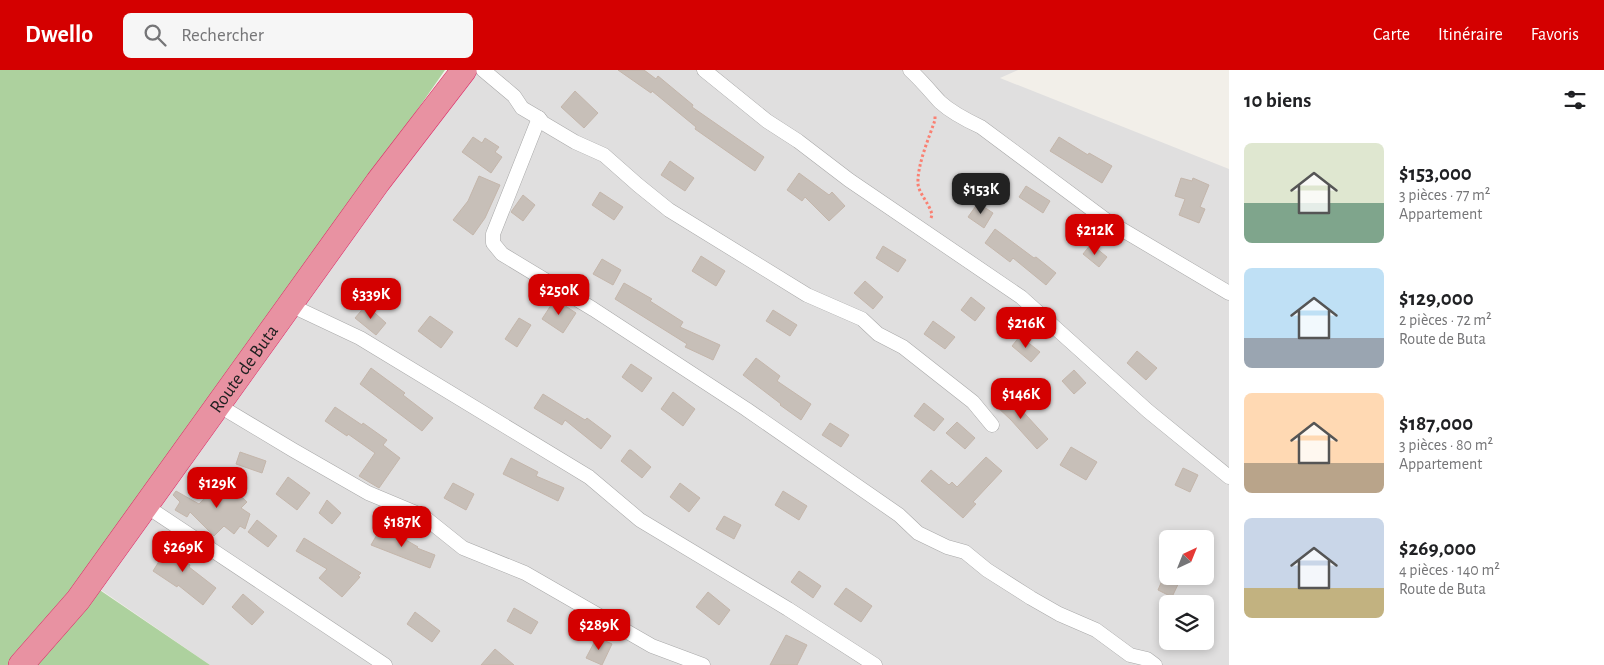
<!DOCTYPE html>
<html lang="fr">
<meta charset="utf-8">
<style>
body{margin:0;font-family:"Alegreya Sans",sans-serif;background:#f6f6f6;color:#202124;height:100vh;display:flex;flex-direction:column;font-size:19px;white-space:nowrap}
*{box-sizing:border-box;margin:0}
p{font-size:16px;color:#757577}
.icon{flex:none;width:28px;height:28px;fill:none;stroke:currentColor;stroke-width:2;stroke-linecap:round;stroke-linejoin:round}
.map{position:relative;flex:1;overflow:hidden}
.sheet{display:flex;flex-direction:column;background:#fff;width:375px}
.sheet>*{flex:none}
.needle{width:32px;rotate:43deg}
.buttons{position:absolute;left:1159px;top:460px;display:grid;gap:10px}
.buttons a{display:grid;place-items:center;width:55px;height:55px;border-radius:8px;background:#fff;box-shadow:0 2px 8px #0003;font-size:25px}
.price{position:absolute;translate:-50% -42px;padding:0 11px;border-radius:10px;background:#d40000;color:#fff;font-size:16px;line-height:32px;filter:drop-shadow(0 1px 2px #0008)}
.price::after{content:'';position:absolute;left:50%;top:30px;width:15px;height:11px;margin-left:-8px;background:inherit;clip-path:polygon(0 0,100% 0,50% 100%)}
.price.active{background:#222;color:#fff}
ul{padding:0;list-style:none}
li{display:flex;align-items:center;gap:15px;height:125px;padding:0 15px}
li span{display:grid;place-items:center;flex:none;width:140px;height:100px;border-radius:8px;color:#555}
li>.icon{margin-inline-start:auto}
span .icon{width:60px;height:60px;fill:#fffc;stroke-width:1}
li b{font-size:21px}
h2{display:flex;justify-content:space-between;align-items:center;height:60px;padding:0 15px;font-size:21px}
header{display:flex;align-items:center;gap:30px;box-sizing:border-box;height:70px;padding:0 25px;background:#d40000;color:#fff}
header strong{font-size:24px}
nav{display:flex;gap:28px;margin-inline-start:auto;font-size:18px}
.search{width:350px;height:45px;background:#f6f6f6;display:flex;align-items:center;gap:12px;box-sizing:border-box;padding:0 18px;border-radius:8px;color:#757577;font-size:19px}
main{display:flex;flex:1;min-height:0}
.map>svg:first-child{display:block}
.residential{fill:#e0dfdf;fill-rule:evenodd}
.forest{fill:#add19e}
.building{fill:#c7bfb8;stroke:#c4b6ab}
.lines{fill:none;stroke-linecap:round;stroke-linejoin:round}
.street-casing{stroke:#a9a9a9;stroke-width:15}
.highway-casing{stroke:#dc2a67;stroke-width:26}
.path{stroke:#fa8072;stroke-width:3;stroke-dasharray:2.5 2.5;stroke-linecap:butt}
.street{stroke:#fff;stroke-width:14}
.highway{stroke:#e892a2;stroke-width:25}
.labels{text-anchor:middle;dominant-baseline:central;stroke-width:4;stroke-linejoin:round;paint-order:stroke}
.street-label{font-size:19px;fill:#222;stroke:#fff}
</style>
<header>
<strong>Dwello</strong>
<div class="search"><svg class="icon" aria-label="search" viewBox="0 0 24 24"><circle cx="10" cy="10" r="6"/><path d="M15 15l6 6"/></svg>Rechercher</div>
<nav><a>Carte</a><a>Itinéraire</a><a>Favoris</a></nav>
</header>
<main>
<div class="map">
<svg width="1229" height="595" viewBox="0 0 1229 595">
<rect width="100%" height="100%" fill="#f2efe9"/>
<!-- residential -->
<path class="residential" d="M 464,0 L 1018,0 L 1000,8 L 1229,99 L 1229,595 L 210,595 L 91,513 ZM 1168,469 L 1205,469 L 1205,506 L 1168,506 ZM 1168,534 L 1205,534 L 1205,571 L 1168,571 Z"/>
<!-- forest -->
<polygon class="forest" points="0,0 445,0 279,239 82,508 210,595 0,595"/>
<!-- building -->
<g class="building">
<polygon points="618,0 644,0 656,9 658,6 693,35 692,37 764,87 755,101 695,59 696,57 652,21 651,23"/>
<polygon points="575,21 598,43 584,58 561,37"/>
<polygon points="473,67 482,73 485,68 499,77 495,82 502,87 491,103 462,82"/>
<polygon points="1059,67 1088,85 1089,83 1112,96 1102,113 1050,81"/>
<polygon points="670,91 694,108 685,121 661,105"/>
<polygon points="799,103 829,125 832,122 845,136 829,151 805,127 802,131 787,120"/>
<polygon points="479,106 500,115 485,148 473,165 453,150 468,131"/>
<polygon points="1181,108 1192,111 1193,108 1209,115 1200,137 1205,139 1199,153 1179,145 1185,129 1175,126"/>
<polygon points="1026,116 1050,131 1043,143 1019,127"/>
<polygon points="600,122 623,137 614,150 592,135"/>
<polygon points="523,125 535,135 523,151 511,142"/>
<polygon points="978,133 993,143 984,158 968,147"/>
<polygon points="995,159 1034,188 1036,187 1056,203 1046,215 1013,188 1010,192 985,173"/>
<polygon points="1091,174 1107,187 1099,197 1083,184"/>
<polygon points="883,176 906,190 898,202 876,188"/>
<polygon points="701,186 725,201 716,216 692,201"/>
<polygon points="602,189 621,200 613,215 593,204"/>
<polygon points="865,211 883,227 873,239 854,223"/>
<polygon points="624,213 652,229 650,231 683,252 680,257 720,275 713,290 685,277 687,274 615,229"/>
<polygon points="971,227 985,238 975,251 961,240"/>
<polygon points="555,229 576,243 563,263 542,249"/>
<polygon points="366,235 386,253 376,265 355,248"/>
<polygon points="773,240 797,255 790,266 766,251"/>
<polygon points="430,246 453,262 441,278 418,261"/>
<polygon points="519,248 531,255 517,277 505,269"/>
<polygon points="933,251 955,267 945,279 924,264"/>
<polygon points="1020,266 1040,282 1031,292 1012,276"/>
<polygon points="1137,281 1157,298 1146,310 1127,293"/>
<polygon points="756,288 780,306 777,311 811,334 801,350 780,335 781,334 743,305"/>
<polygon points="631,294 652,308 642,322 622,307"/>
<polygon points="371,298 405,323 403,325 433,348 422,361 360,314"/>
<polygon points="1074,300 1086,313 1074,324 1062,311"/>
<polygon points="673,322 695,339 683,356 661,339"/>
<polygon points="1005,322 1048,369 1037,379 1011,350 994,334"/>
<polygon points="543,324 585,350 587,348 611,366 601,379 565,350 562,355 534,338"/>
<polygon points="924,333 944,349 934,361 914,346"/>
<polygon points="335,337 362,355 363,353 387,370 383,375 400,388 379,418 359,406 375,383 348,364 347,366 325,351"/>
<polygon points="957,352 975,368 965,379 946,363"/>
<polygon points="830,353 849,365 841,377 822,365"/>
<polygon points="1071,377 1097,392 1086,410 1060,395"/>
<polygon points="629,380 631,380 651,397 642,408 621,391"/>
<polygon points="240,382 266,391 262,403 236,394"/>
<polygon points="986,387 1002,401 973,432 976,434 963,448 921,411 931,400 949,415 952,412 957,417"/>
<polygon points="511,388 538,402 536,406 564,418 558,431 503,404"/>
<polygon points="1183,398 1198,405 1190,422 1175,415"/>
<polygon points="288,407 310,423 297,440 276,424"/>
<polygon points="223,409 247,432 241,438 250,444 245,459 240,456 234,464 224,456 214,466 190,442 187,447 175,440 180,432 173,425 176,421 199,434"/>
<polygon points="453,413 474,424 466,440 444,428"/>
<polygon points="680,413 700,428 689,442 670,427"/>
<polygon points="783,421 807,436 799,450 775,435"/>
<polygon points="327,430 341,443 332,454 319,443"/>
<polygon points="724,446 741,455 734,469 716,459"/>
<polygon points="257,450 277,466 268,477 248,462"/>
<polygon points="382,456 418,477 417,478 435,485 430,498 371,475"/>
<polygon points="304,468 361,503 358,506 360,507 342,527 319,508 327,499 296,481"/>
<polygon points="180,470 191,477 183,490 190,495 189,497 216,518 203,535 178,515 177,517 153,501 168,477 173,481"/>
<polygon points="799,501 821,516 813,528 791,512"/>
<polygon points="1164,506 1182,506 1172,527 1158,520"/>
<polygon points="846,518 872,536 861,552 834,534"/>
<polygon points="708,522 730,540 719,555 696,537"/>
<polygon points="243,524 264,542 252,555 232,537"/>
<polygon points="514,538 538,552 531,564 507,551"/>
<polygon points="415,542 440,561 432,572 407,554"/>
<polygon points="786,565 807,575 797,595 770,595"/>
<polygon points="597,567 612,574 602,595 586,588"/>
<polygon points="495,579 514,595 481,595"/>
</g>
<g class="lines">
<defs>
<g id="street">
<polyline points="483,0 514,26 522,38 539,48 543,53 575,72 604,85 638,115 669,140 807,225 862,249 878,264 903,277 973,332 992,355"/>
<polyline points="704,0 767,51 798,71 849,110 1021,227 1148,341 1229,407"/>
<path d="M 910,0 C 921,10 930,21 940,32 C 952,43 966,50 981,57 L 1106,150 L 1229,223"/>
<polyline points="539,48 493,164 493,173 502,184 593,239 746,339 899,445 918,463 947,477 965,482 987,500 1031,528 1059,544 1096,560 1130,585 1147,589 1155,595"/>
<polyline points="290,235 360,268 589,407 640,450 788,539 875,595"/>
<polyline points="218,335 293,380 368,423 423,446 463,478 525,503 652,576 703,595"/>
<polyline points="146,436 385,595"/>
</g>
<g id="highway">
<path id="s1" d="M 21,595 L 78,530 L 378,112 L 464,0"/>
</g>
</defs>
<!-- street casing -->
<use href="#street" class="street-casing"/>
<!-- highway casing -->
<use href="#highway" class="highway-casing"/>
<!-- path -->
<path class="path" d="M 931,148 L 932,145 C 930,134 919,124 918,114 C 917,95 929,68 935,50 L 935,46"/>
<!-- street -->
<use href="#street" class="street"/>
<!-- highway -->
<use href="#highway" class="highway"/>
</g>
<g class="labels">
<!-- street labels -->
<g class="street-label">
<text stroke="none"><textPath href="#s1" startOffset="371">Route de Buta</textPath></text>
</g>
</g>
</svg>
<div class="buttons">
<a><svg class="needle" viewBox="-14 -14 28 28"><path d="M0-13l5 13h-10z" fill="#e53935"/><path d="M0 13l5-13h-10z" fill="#757577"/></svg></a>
<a><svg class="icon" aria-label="layers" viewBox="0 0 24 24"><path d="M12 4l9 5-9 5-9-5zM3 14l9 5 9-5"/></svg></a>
</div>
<b class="price active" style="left:981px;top:145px">$153K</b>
<b class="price" style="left:1095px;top:186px">$212K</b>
<b class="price" style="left:559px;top:246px">$250K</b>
<b class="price" style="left:371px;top:250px">$339K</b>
<b class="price" style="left:1026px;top:279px">$216K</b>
<b class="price" style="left:1021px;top:350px">$146K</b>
<b class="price" style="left:217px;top:439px">$129K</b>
<b class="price" style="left:402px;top:478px">$187K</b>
<b class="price" style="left:183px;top:503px">$269K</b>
<b class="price" style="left:599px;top:581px">$289K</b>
</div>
<section class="sheet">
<h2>10 biens<svg class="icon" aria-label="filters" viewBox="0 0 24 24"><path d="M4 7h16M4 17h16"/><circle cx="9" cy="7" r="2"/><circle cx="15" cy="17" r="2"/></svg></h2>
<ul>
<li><span style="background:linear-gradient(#dfe7d0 60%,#7fa58c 0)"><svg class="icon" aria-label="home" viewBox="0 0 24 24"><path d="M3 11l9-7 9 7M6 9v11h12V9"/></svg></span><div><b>$153,000</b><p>3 pièces · 77 m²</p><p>Appartement</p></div></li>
<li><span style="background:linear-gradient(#bfe0f5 70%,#9aa5b1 0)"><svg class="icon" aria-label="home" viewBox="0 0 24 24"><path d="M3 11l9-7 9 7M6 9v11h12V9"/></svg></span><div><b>$129,000</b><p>2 pièces · 72 m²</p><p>Route de Buta</p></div></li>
<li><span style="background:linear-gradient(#ffd9b3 70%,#b9a48a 0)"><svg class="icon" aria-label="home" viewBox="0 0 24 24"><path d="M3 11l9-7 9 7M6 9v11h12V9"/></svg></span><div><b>$187,000</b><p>3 pièces · 80 m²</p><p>Appartement</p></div></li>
<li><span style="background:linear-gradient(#c9d6e8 70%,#c2b280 0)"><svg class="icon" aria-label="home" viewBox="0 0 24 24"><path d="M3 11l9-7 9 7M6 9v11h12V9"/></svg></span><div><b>$269,000</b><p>4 pièces · 140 m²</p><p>Route de Buta</p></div></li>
</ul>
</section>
</main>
